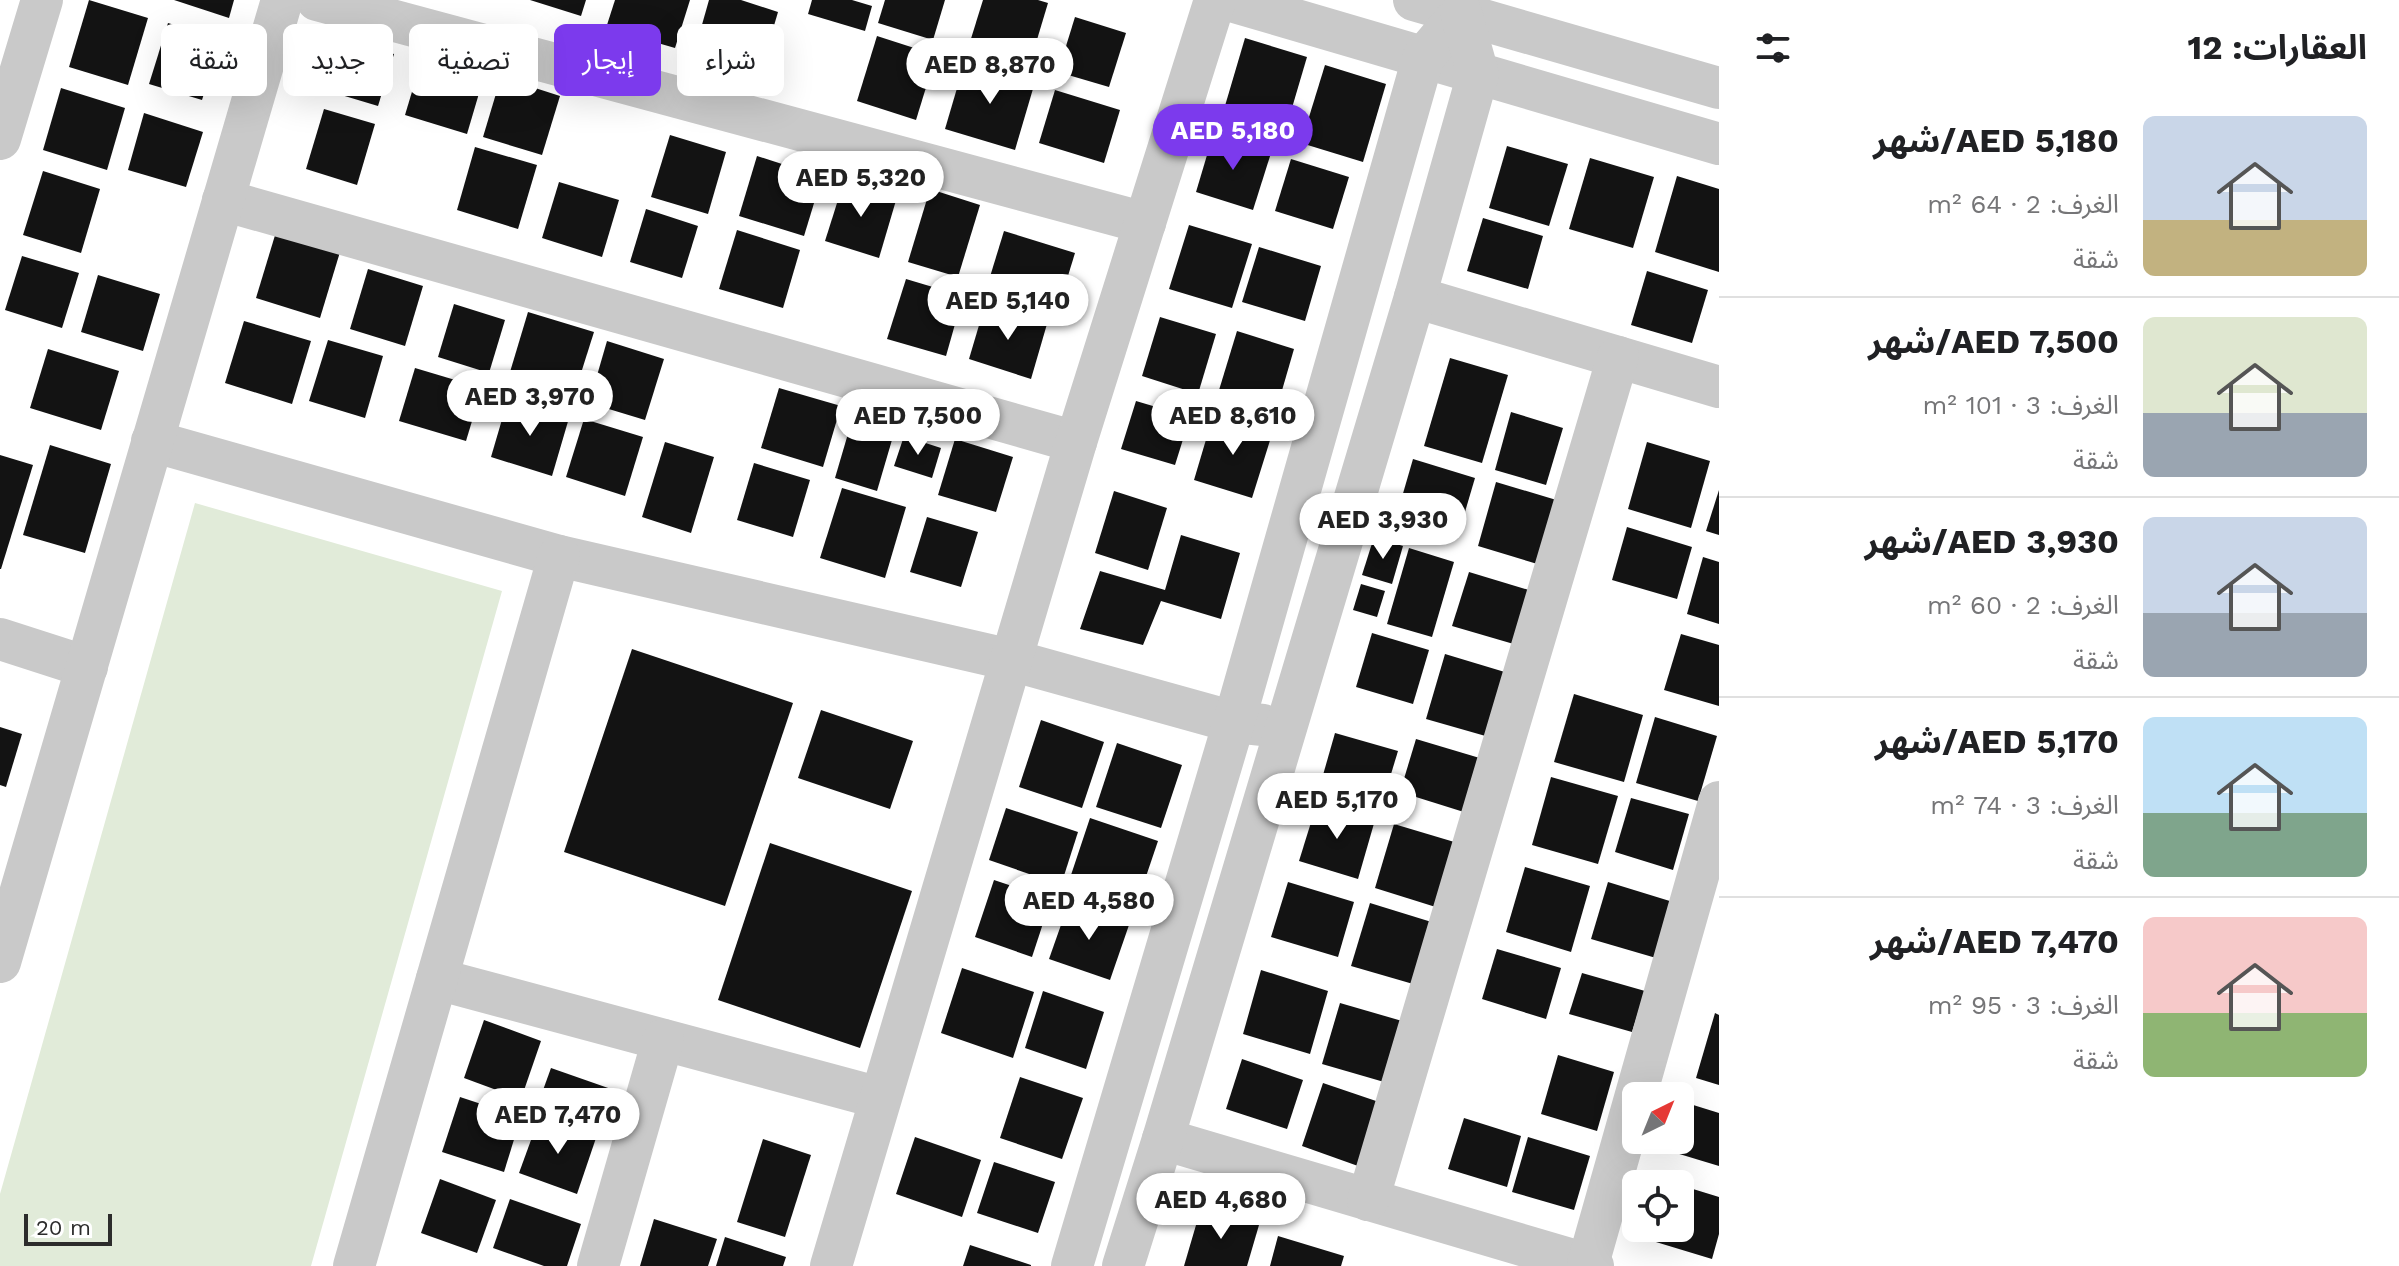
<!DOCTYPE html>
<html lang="ar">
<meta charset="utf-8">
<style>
body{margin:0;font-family:"Work Sans","Noto Sans Arabic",sans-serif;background:#f6f6f6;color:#202124;direction:rtl;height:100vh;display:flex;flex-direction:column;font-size:30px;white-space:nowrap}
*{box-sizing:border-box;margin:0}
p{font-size:26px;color:#757577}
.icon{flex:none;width:44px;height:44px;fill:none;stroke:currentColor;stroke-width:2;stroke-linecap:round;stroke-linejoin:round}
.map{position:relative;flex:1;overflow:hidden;direction:ltr}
.panel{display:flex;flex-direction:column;background:#fff;width:680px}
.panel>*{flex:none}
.hud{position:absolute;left:24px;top:24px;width:760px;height:72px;direction:rtl;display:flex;gap:16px}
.needle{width:52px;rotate:43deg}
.buttons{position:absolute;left:1622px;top:1082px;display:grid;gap:16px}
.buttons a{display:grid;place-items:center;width:72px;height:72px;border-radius:12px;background:#fff;box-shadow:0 8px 32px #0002;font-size:40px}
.scale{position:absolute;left:24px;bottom:20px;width:88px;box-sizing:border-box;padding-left:8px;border:4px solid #2c2c2c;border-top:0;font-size:22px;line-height:28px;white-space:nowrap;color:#2c2c2c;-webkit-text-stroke:6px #fff;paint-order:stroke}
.price{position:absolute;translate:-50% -68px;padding:0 18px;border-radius:28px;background:#fff;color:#222;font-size:26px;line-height:52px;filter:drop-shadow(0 2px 4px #0008)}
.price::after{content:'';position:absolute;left:50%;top:48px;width:24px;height:18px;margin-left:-12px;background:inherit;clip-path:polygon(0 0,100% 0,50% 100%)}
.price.on{background:#7c3aed;color:#fff}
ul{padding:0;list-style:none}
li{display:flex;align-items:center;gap:24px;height:200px;padding:0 32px}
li+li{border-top:2px solid #e0e0e0}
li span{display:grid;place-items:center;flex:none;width:224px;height:160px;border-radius:12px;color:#555}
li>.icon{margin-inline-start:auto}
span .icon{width:96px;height:96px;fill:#fffc;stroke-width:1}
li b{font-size:34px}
h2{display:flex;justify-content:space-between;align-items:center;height:96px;padding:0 32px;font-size:34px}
.tag{padding:0 28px;border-radius:12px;background:#fff;box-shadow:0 8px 32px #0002;font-size:28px;line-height:72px}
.tag.on{background:#7c3aed;color:#fff}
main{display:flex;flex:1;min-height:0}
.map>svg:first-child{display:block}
.green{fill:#e1ebd9}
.building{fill:#131313}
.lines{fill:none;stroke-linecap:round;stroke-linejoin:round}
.minor{stroke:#c9c9c9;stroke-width:42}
</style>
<main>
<section class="panel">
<h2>العقارات: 12<svg class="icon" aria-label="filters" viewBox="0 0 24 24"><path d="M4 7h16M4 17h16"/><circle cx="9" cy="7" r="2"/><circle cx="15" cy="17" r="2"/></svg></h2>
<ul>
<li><span style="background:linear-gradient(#c9d6e8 65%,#c2b280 0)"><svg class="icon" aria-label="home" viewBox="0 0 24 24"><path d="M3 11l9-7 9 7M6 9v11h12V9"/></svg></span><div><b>AED 5,180/شهر</b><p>الغرف: 2 · 64 m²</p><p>شقة</p></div></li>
<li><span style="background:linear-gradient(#dfe7d0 60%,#9aa5b1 0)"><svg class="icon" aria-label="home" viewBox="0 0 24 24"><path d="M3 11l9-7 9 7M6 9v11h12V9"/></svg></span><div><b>AED 7,500/شهر</b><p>الغرف: 3 · 101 m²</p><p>شقة</p></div></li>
<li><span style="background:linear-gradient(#c9d6e8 60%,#9aa5b1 0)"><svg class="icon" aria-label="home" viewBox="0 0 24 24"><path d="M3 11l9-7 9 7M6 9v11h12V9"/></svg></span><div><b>AED 3,930/شهر</b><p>الغرف: 2 · 60 m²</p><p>شقة</p></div></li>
<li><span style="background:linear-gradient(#bfe0f5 60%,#7fa58c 0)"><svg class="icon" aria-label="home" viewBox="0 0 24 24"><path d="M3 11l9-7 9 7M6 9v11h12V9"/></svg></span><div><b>AED 5,170/شهر</b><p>الغرف: 3 · 74 m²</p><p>شقة</p></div></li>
<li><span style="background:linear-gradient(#f6c9c9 60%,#8fb573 0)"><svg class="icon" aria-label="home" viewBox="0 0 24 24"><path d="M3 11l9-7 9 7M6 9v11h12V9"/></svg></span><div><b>AED 7,470/شهر</b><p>الغرف: 3 · 95 m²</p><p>شقة</p></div></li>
</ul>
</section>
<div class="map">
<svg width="1719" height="1266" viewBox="0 0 1719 1266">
<rect width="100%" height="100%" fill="#fff"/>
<!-- green -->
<polygon class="green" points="195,503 502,591 311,1266 0,1266 0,1194"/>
<!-- building -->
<g class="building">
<polygon points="89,0 148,18 128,85 69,67"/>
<polygon points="174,0 234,0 229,18"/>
<polygon points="530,0 586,0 581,16"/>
<polygon points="615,0 690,0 675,48 606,28"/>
<polygon points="709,0 741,0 778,12 758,80 692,60"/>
<polygon points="812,0 852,0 872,6 865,31 808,14"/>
<polygon points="885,0 945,0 933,40 878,23"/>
<polygon points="983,0 1038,0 1048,3 1030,63 969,45"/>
<polygon points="1075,17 1126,33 1109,87 1058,72"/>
<polygon points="168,23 221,39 202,100 149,84"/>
<polygon points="334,36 394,54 378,106 318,88"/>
<polygon points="877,36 936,55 916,120 857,101"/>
<polygon points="1245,38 1307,57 1284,135 1222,116"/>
<polygon points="423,55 485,73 467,134 405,115"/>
<polygon points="965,61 1035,82 1015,150 945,129"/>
<polygon points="1325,65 1386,84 1363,162 1301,143"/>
<polygon points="501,77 560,96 542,155 483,137"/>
<polygon points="61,88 125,108 107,170 43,150"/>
<polygon points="1055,90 1120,110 1104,163 1039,143"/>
<polygon points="324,109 375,124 357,185 306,169"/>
<polygon points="144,113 203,132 186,187 128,170"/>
<polygon points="670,135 726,152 708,214 651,197"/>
<polygon points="1213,135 1271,153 1253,210 1196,192"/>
<polygon points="1507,146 1568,164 1549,226 1489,208"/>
<polygon points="475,147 537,165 518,229 457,210"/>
<polygon points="757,156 822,177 804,236 739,216"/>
<polygon points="1590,158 1654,177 1633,248 1569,229"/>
<polygon points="1291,159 1349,177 1333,229 1275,211"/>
<polygon points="43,171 100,189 81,253 23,235"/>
<polygon points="1677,176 1719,189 1719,272 1655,252"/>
<polygon points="844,181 897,197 879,258 825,241"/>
<polygon points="559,182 619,200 602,257 542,238"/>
<polygon points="930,189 980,205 958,277 908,262"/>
<polygon points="646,209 698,226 682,278 630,262"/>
<polygon points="1483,218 1543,236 1528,289 1467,271"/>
<polygon points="1189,225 1252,244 1232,308 1169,289"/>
<polygon points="737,230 800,250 783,308 719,289"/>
<polygon points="1004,231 1075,253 1056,315 985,293"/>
<polygon points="276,232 340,252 320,318 256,298"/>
<polygon points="1259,247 1321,266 1305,321 1242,302"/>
<polygon points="22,256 79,273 62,328 5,310"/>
<polygon points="368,269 423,286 405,346 350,329"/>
<polygon points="1647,271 1708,290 1692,343 1631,325"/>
<polygon points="98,275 160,294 143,351 81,332"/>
<polygon points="906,279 963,296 946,356 887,339"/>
<polygon points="454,304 505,320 489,373 438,357"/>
<polygon points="985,305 1047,324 1031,379 969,359"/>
<polygon points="528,312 594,332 575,392 510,372"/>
<polygon points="1160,317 1216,334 1198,394 1142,376"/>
<polygon points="244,321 311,341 292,404 225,383"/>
<polygon points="1237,331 1294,349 1274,418 1216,400"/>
<polygon points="328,340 383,356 365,418 309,401"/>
<polygon points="607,341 664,359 645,420 589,403"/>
<polygon points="48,349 119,371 101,430 30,408"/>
<polygon points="1450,358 1508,375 1482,463 1424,446"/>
<polygon points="415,368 482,388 466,441 399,421"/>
<polygon points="779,388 841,406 823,467 761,448"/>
<polygon points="508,399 569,418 552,476 491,457"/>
<polygon points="1136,401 1190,417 1175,465 1121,449"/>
<polygon points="857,403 899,416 877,491 835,478"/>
<polygon points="1511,412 1563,428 1546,485 1495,470"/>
<polygon points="1213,416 1272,434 1252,498 1194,480"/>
<polygon points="584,419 643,437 625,496 566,477"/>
<polygon points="904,436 941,448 932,478 894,466"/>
<polygon points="955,439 1013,457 996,512 938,495"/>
<polygon points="665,442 714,457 691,533 642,517"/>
<polygon points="1647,442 1710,461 1691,528 1628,509"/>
<polygon points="50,445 111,464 85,553 23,535"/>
<polygon points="0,455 33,465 1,569 0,569"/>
<polygon points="1413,459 1475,478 1457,539 1395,521"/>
<polygon points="754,463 810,480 793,537 737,520"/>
<polygon points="1496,482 1563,502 1544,566 1478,546"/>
<polygon points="842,488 906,507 885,578 820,558"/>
<polygon points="1719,490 1719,535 1706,531"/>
<polygon points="1114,491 1167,508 1148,570 1095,553"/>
<polygon points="927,517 978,532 961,587 910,572"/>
<polygon points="1627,527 1692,547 1677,599 1612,580"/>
<polygon points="1181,535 1240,553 1221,619 1161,601 1143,645 1080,629 1100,571 1165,590"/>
<polygon points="1374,537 1403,546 1392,584 1362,575"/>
<polygon points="1409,548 1454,562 1432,637 1387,624"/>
<polygon points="1703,557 1719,562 1719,624 1687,614"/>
<polygon points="1469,572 1532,591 1517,645 1452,626"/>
<polygon points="1361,584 1385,591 1377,617 1353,610"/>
<polygon points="1372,633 1429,650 1413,704 1356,687"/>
<polygon points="1681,634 1719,645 1719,706 1664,690"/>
<polygon points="632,649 793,703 725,906 564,852"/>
<polygon points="1445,654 1508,673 1489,737 1426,719"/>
<polygon points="1574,694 1643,715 1624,782 1554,762"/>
<polygon points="821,710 913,741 890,809 798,778"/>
<polygon points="1655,717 1717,736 1698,801 1636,783"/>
<polygon points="1041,720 1104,742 1082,808 1019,787"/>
<polygon points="0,727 22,734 6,787 0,785"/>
<polygon points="1335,733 1398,751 1381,807 1319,789"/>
<polygon points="1416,739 1483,759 1467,813 1400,792"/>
<polygon points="1117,743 1182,765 1161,828 1096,807"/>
<polygon points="1551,777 1618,796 1598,864 1532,845"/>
<polygon points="1631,798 1689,814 1673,870 1615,852"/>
<polygon points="1317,803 1375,820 1358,879 1299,861"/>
<polygon points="1006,808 1078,832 1061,885 989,860"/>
<polygon points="1090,818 1158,841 1135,909 1067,887"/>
<polygon points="1394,824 1461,844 1442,909 1375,888"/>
<polygon points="770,843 912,891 860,1048 718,1000"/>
<polygon points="1525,867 1590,886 1571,952 1506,932"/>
<polygon points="994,880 1051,899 1032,957 975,937"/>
<polygon points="1288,882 1354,902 1338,957 1271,937"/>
<polygon points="1608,882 1673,902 1656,958 1591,939"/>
<polygon points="1370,903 1438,924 1420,986 1351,966"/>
<polygon points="1068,905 1129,925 1110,980 1049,959"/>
<polygon points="1497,949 1561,968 1546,1019 1482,999"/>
<polygon points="962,968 1034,992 1013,1058 941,1033"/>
<polygon points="1261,970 1328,991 1310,1054 1243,1034"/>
<polygon points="1582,973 1645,991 1632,1032 1569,1014"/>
<polygon points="1043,991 1104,1012 1086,1069 1025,1048"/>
<polygon points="1340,1003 1409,1023 1391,1084 1322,1064"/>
<polygon points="1715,1013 1719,1015 1719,1085 1696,1078"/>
<polygon points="484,1020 541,1041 521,1099 464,1078"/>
<polygon points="1558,1055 1614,1072 1597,1131 1541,1114"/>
<polygon points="1242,1059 1303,1080 1287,1129 1226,1109"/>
<polygon points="551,1068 611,1089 598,1126 538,1104"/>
<polygon points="1020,1077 1083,1098 1062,1159 1000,1138"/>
<polygon points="1323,1083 1379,1102 1358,1166 1302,1146"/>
<polygon points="460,1097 521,1117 504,1172 442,1152"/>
<polygon points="1690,1104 1719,1113 1719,1166 1676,1153"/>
<polygon points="539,1118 596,1138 577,1194 519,1173"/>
<polygon points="1464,1118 1521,1136 1507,1187 1448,1169"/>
<polygon points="915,1137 981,1160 962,1217 896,1194"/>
<polygon points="1528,1137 1590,1156 1574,1210 1512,1192"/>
<polygon points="763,1139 811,1155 785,1237 737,1222"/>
<polygon points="994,1162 1055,1182 1038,1233 977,1213"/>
<polygon points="440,1179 496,1200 477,1253 421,1233"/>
<polygon points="1680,1185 1719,1197 1719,1234 1712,1259 1646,1239 1649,1228 1680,1228"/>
<polygon points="510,1199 581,1224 567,1266 544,1266 493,1248"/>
<polygon points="1201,1208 1259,1225 1247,1266 1184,1266"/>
<polygon points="654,1219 717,1239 708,1266 640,1266"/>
<polygon points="1278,1236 1344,1256 1341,1266 1270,1266"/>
<polygon points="725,1237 786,1257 783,1266 716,1266"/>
<polygon points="970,1245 1031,1265 1031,1266 963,1266"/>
</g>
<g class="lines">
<!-- minor -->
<g class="minor">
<polyline points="317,0 1145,223"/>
<polyline points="1228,0 1719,144"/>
<polyline points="1414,0 1719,88"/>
<polyline points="0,139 42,0"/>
<polyline points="223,200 1076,442"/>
<polyline points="1415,297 1719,387"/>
<polyline points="152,441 559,556 1011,660 1234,722 1263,725"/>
<polyline points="0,639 87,667"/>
<polyline points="0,962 282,0"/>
<polyline points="437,979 880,1098"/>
<polyline points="1163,1139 1593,1266"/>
<polyline points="1368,1200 1618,357"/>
<polyline points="1588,1264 1719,802"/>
<polyline points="354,1266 559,556"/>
<polyline points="598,1266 663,1040"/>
<polyline points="831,1266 1076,442 1215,0"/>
<polyline points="1072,1266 1234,722 1423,58 1461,13"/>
<polyline points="1123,1266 1163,1139 1415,297 1478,74 1461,13"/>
</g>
</g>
</svg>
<div class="buttons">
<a><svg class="needle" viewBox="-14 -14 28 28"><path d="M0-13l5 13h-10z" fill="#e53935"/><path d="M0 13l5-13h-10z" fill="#757577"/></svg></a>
<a><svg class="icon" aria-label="locate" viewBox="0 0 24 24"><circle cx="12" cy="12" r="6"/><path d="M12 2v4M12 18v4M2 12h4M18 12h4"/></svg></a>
</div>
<div class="scale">20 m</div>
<b class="price" style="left:990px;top:106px">AED 8,870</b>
<b class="price on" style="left:1233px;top:172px">AED 5,180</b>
<b class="price" style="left:861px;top:219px">AED 5,320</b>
<b class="price" style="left:1008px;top:342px">AED 5,140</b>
<b class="price" style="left:530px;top:438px">AED 3,970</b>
<b class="price" style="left:918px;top:457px">AED 7,500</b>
<b class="price" style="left:1233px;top:457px">AED 8,610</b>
<b class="price" style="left:1383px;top:561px">AED 3,930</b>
<b class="price" style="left:1337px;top:841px">AED 5,170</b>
<b class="price" style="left:1089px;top:942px">AED 4,580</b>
<b class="price" style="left:558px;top:1156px">AED 7,470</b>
<b class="price" style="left:1221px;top:1241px">AED 4,680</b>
<div class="hud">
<a class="tag">شراء</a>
<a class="tag on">إيجار</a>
<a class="tag">تصفية</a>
<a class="tag">جديد</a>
<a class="tag">شقة</a>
</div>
</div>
</main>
